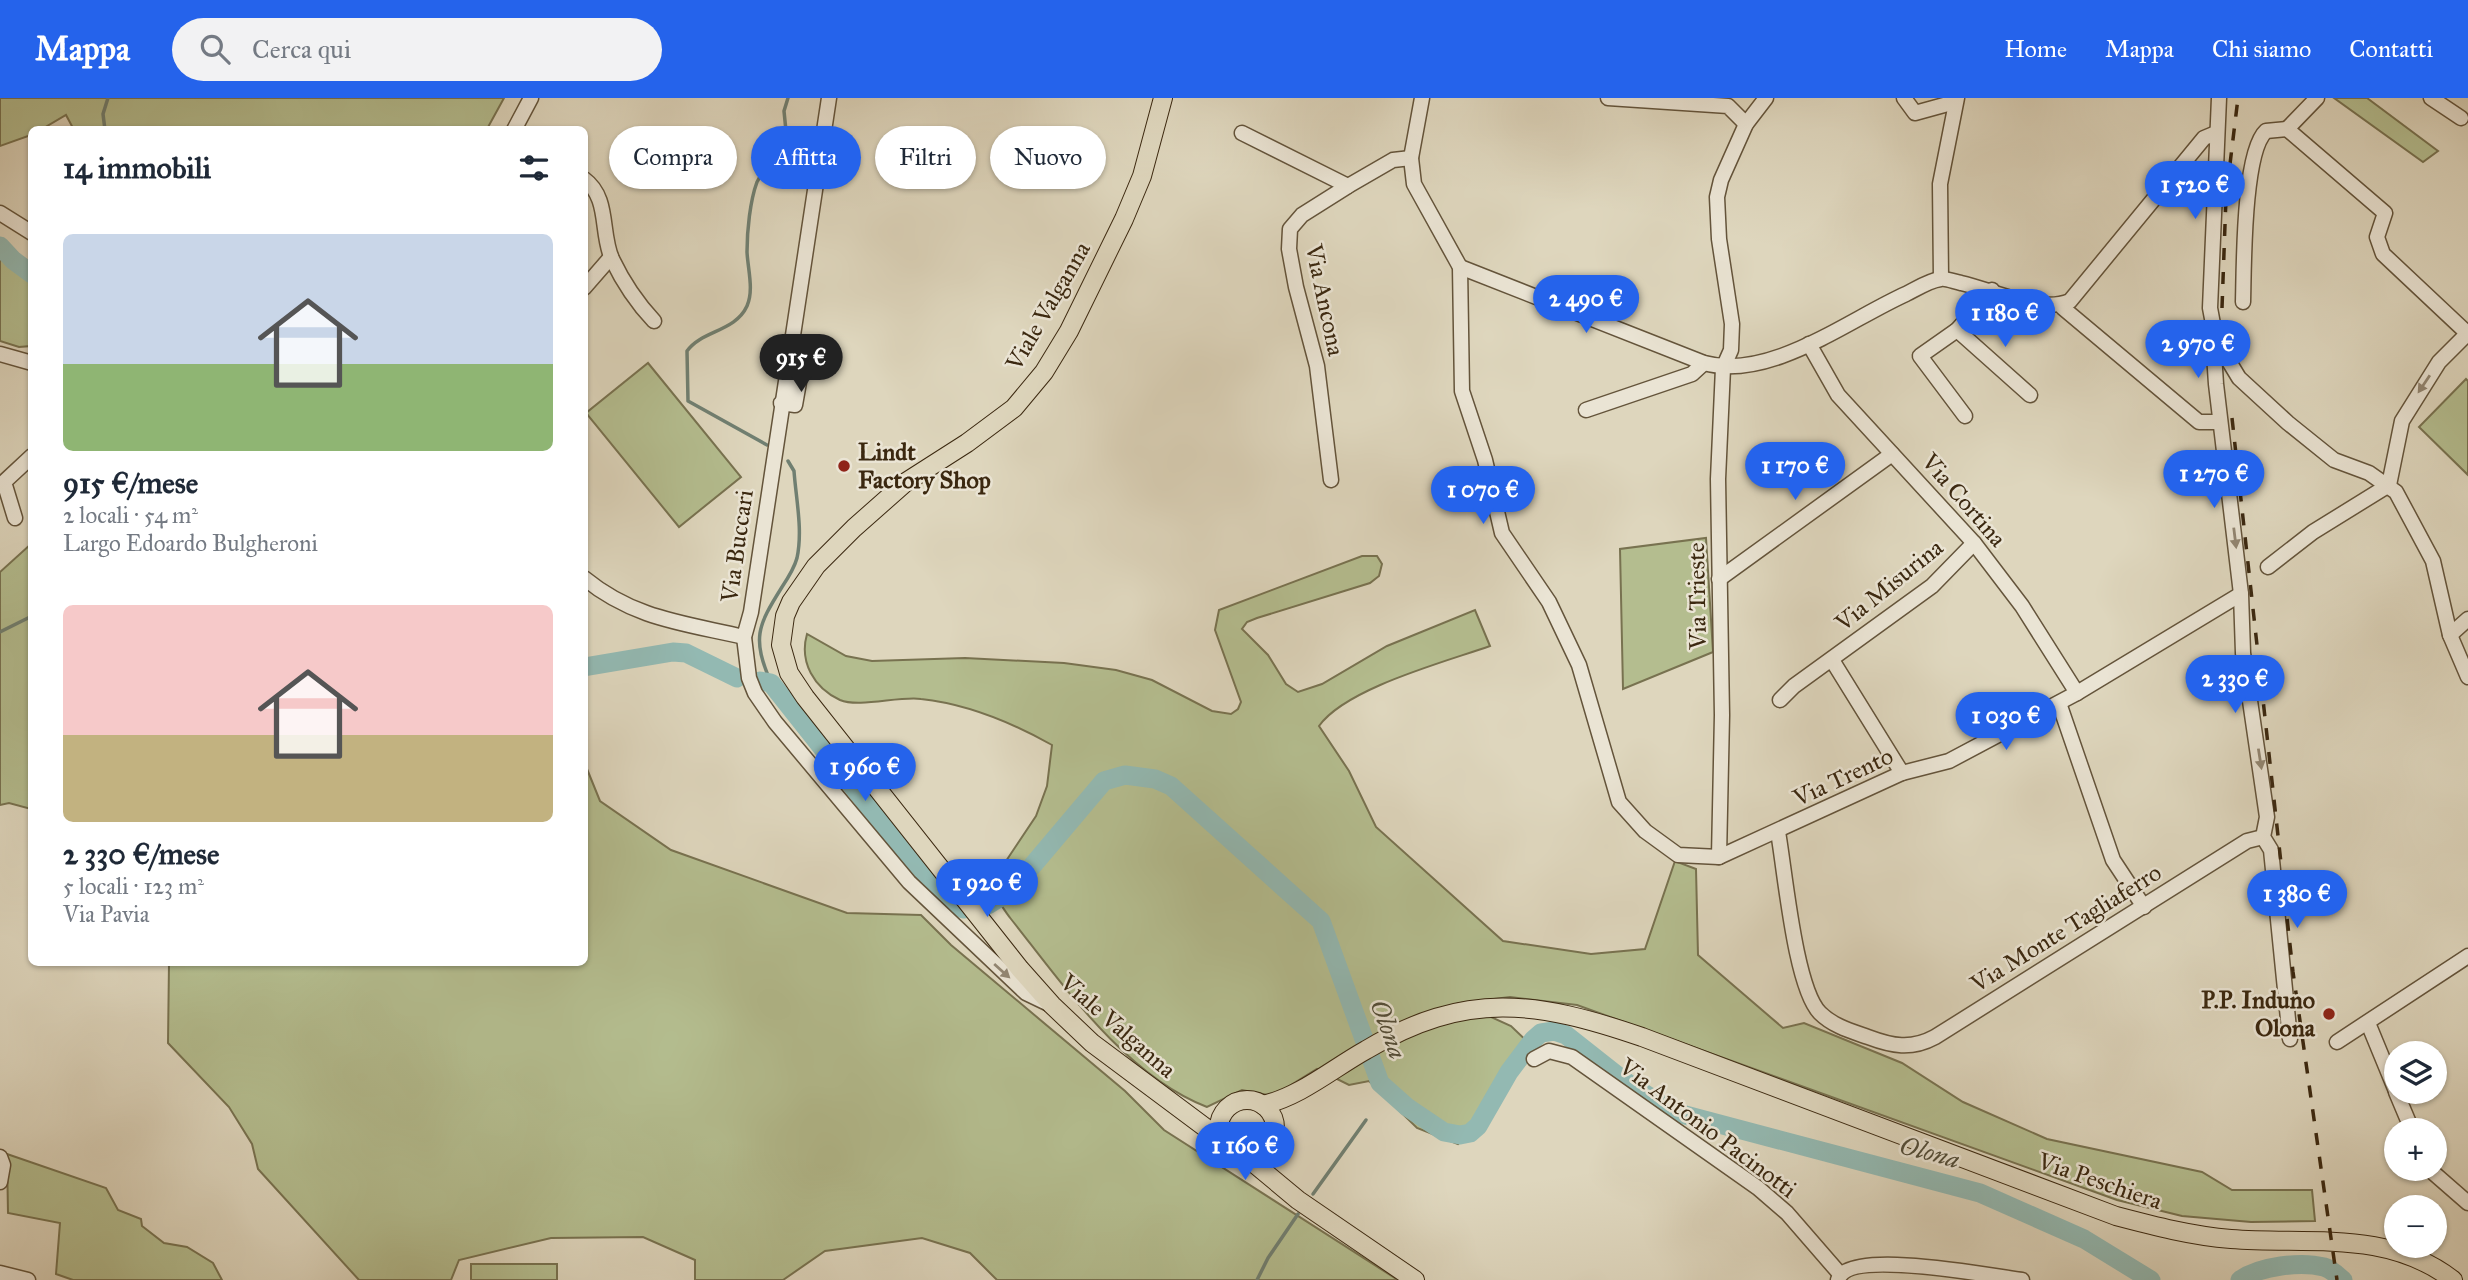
<!DOCTYPE html>
<html lang="it">
<meta charset="utf-8">
<style>
body{margin:0;font-family:"IM FELL Great Primer",serif;background:#f2f2f3;color:#1f2937;height:100vh;display:flex;flex-direction:column;font-size:26px;white-space:nowrap}
*{box-sizing:border-box;margin:0}
p{font-size:23px;color:#747a83}
.icon{flex:none;width:38px;height:38px;fill:none;stroke:currentColor;stroke-width:2;stroke-linecap:round;stroke-linejoin:round}
.map{position:relative;flex:1;overflow:hidden}
.sheet{position:absolute;left:28px;top:28px;width:560px;height:840px;display:flex;flex-direction:column;background:#fff;border-radius:10px;box-shadow:0 2px 5px #0004}
.sheet>*{flex:none}
.top-card{position:absolute;left:609px;top:28px;width:665px;height:63px;display:flex;gap:14px}
.buttons{position:absolute;left:2384px;top:943px;display:grid;gap:14px}
.buttons a{display:grid;place-items:center;width:63px;height:63px;border-radius:50%;background:#fff;box-shadow:0 2px 5px #0004;font-size:35px}
.price{position:absolute;translate:-50% -60px;padding:0 16px;border-radius:24px;background:#2563eb;color:#fff;font-size:23px;line-height:46px;filter:drop-shadow(0 2px 4px #0008)}
.price::after{content:'';position:absolute;left:50%;top:42px;width:21px;height:16px;margin-left:-10px;background:inherit;clip-path:polygon(0 0,100% 0,50% 100%)}
.price.active{background:#222;color:#fff}
ul{padding:0;list-style:none}
li{display:grid;align-content:center;gap:14px;height:371px;padding:0 35px}
li span{display:grid;place-items:center;height:217px;border-radius:10px;color:#555}
li>.icon{margin-inline-start:auto}
span .icon{width:126px;height:126px;fill:#fffc;stroke-width:1}
li b{font-size:30px}
h2{display:flex;justify-content:space-between;align-items:center;height:84px;padding:0 35px;font-size:30px}
.chip{padding:0 24px;border-radius:32px;background:#fff;box-shadow:0 2px 5px #0004;font-size:24px;line-height:63px}
.chip.active{background:#2563eb;color:#fff}
header{display:flex;align-items:center;gap:42px;box-sizing:border-box;height:98px;padding:0 35px;background:#2563eb;color:#fff}
header strong{font-size:33px}
nav{display:flex;gap:38px;margin-inline-start:auto;font-size:24px}
.search{width:490px;height:63px;background:#f2f2f3;display:flex;align-items:center;gap:18px;box-sizing:border-box;padding:0 24px;border-radius:38px;color:#747a83;font-size:26px}
.map>svg:first-child{display:block}
.green{fill:#b4bd8f;stroke:#787250;stroke-width:2}
.lines{fill:none;stroke-linecap:round;stroke-linejoin:round}
.stream{stroke:#707f71;stroke-width:3.5}
.river{stroke:#93b9b2;stroke-width:19}
.minor-casing{stroke:#64543b;stroke-width:17}
.major-casing{stroke:#3b2810;stroke-width:20}
.minor{stroke:#eae4d4;stroke-width:14}
.major{stroke:#ded6bd;stroke-width:18}
.rail{stroke:#3b2810;stroke-width:3.5;stroke-dasharray:12 12;stroke-linecap:butt}
.oneway{fill:#928672}
.poi-dot{fill:#8f2418;stroke:#eae4d4;stroke-width:2.5}
.labels{text-anchor:middle;dominant-baseline:central;stroke-width:5;stroke-linejoin:round;paint-order:stroke}
.street-label{font-size:24px;fill:#3b2810;stroke:#eae4d4}
.poi-label{font-size:24px;font-weight:bold;fill:#3b2810;stroke:#eae4d4;text-anchor:start}
.water-label{font-size:26px;font-style:italic;fill:#514c38;stroke:#eae4d4}
</style>
<header>
<strong>Mappa</strong>
<div class="search"><svg class="icon" aria-label="search" viewBox="0 0 24 24"><circle cx="10" cy="10" r="6"/><path d="M15 15l6 6"/></svg>Cerca qui</div>
<nav><a>Home</a><a>Mappa</a><a>Chi siamo</a><a>Contatti</a></nav>
</header>
<div class="map">
<svg width="2468" height="1182" viewBox="0 0 2468 1182">
<rect width="100%" height="100%" fill="#ded6bd"/>
<filter id="stains"><feTurbulence type="fractalNoise" baseFrequency=".00286" numOctaves="4"/><feColorMatrix values="0 0 0 0 .2 0 0 0 0 .09 0 0 0 0 .02 0 0 0 .5 -.17"/></filter>
<radialGradient id="worn" r=".72"><stop offset=".6" stop-color="#630" stop-opacity="0"/><stop offset="1" stop-color="#630" stop-opacity=".3"/></radialGradient>
<!-- green -->
<g class="green">
<polygon points="0,0 504,0 487,31 74,32 66,17 42,31 32,32 31,37 0,48"/>
<polygon points="2334,0 2367,0 2438,53 2423,64"/>
<polygon points="0,155 10,167 31,182 31,248 19,249 0,243"/>
<polygon points="648,265 741,379 679,429 586,315"/>
<polygon points="2466,281 2468,283 2468,377 2419,329"/>
<polygon points="1706,440 1713,554 1623,591 1620,451"/>
<polygon points="31,446 31,711 9,705 0,707 0,474"/>
<path d="M 1362,458 L 1377,458 L 1382,466 L 1379,478 L 1370,485 L 1257,520 L 1247,524 L 1242,531 L 1268,557 L 1286,586 L 1298,594 L 1322,586 L 1387,548 L 1475,512 L 1490,548 C 1445,564 1346,590 1319,628 L 1349,673 L 1376,729 L 1503,843 L 1591,856 L 1645,851 L 1675,763 L 1696,771 L 1698,857 L 1783,930 L 1804,925 L 1902,965 L 1963,1004 L 2047,1041 L 2202,1074 L 2232,1092 L 2312,1092 L 2315,1123 L 2251,1124 L 2182,1118 L 2117,1102 L 1577,907 L 1510,899 L 1460,905 L 1511,928 L 1537,953 L 1518,974 L 1488,1021 L 1458,1046 L 1417,1030 L 1369,983 L 1349,987 L 1317,971 L 1273,998 L 1242,992 L 1207,1009 C 1126,978 1064,888 1011,821 C 1003,811 997,799 988,790 L 1036,718 L 1047,688 L 1052,647 C 1011,624 968,606 921,601 C 899,598 859,610 840,602 C 814,590 799,564 807,536 L 846,558 L 872,563 L 965,560 L 1064,565 L 1116,572 L 1152,582 L 1212,613 L 1231,616 L 1238,611 L 1241,604 L 1215,532 L 1219,512 Z"/>
<polygon points="585,666 600,703 671,752 847,815 921,817 951,847 1125,993 1164,1032 1398,1182 997,1182 970,1155 922,1140 825,1153 783,1182 695,1182 695,1162 643,1139 551,1140 459,1162 451,1182 359,1182 258,1071 252,1046 229,1009 168,945 169,865 584,864"/>
<polygon points="7,1056 106,1090 118,1112 141,1121 142,1128 164,1145 187,1149 213,1165 222,1182 73,1182 56,1176 60,1125 8,1115"/>
<rect x="471" y="1166" width="86" height="16"/>
</g>
<g class="lines">
<!-- stream -->
<g class="stream">
<polyline points="105,32 103,16 108,0"/>
<path d="M 767,347 L 688,303 L 687,253 C 702,232 735,234 747,208 C 754,192 748,172 747,154 C 747,133 750,103 757,84 C 762,71 780,65 788,53 L 784,13 L 788,0"/>
<polyline points="0,534 32,518"/>
<path d="M 771,585 C 752,540 757,529 782,489 C 788,480 794,471 797,460 C 803,432 796,401 794,373 L 788,363"/>
<polyline points="1313,1096 1366,1022"/>
<polyline points="1257,1182 1268,1160 1298,1116"/>
</g>
<!-- river -->
<g class="river">
<polyline points="0,148 13,162 32,176"/>
<polyline points="584,569 673,554 686,555 737,580"/>
<polyline points="760,583 771,585 937,795 963,811 988,807 1011,793 1104,683 1125,677 1155,681 1171,688 1321,823 1380,985 1407,1009 1444,1034 1460,1037 1470,1035 1478,1028 1509,974 1533,942 1541,935 1554,933 1566,937 1623,982 1674,1014 1980,1095 2084,1141 2151,1182"/>
<path d="M 2240,1182 C 2260,1168 2301,1163 2324,1169 C 2331,1171 2337,1177 2343,1182"/>
</g>
<defs>
<g id="minor">
<polyline points="829,0 751,514 744,539 749,580 755,595 775,624 909,784 1026,895 1051,907"/>
<polyline points="1422,0 1411,60 1414,86 1460,169 1462,293 1485,362 1502,435 1549,504 1579,567 1619,704 1645,733 1678,757 1719,759 1902,675 1949,663 2077,595 2241,496"/>
<polyline points="1608,0 1728,8 1746,26"/>
<polyline points="1904,0 1915,15 1955,4"/>
<polyline points="2219,0 2210,210 2216,242 2214,256 2216,286 2241,496 2243,555 2267,719 2263,739 2271,752 2290,941"/>
<polyline points="2317,0 2287,31 2385,115 2377,139 2383,156 2467,235"/>
<polyline points="2431,0 2461,20"/>
<polyline points="514,32 531,0"/>
<polyline points="1242,35 1348,88"/>
<path d="M 584,81 C 610,100 600,134 612,161 C 623,184 637,205 654,223"/>
<polyline points="0,115 32,135"/>
<path d="M 1460,169 L 1704,265 C 1770,283 1848,222 1906,196 C 1916,191 1930,182 1941,181 C 1946,180 1955,184 1961,185 C 1993,192 2039,216 2070,203 L 2204,40 L 2216,35"/>
<polyline points="1941,180 1940,86 1957,0"/>
<polyline points="584,190 611,159"/>
<path d="M 2243,204 C 2244,170 2243,54 2266,33 L 2287,31"/>
<polyline points="2062,206 2063,210 2199,324 2220,324"/>
<polyline points="1957,232 2030,297"/>
<polyline points="2216,242 2239,280 2288,325 2334,362 2369,375 2396,394 2433,463 2450,537 2468,579"/>
<polyline points="1809,246 1838,297 1974,445 2022,508 2077,595"/>
<polyline points="0,256 32,265"/>
<polyline points="781,305 795,307 802,267 788,264"/>
<polyline points="1586,312 1692,276 1704,265"/>
<polyline points="1965,318 1920,258 1957,232 1992,192"/>
<polyline points="1331,382 1317,268 1296,189 1289,151 1290,131 1302,117 1348,88 1393,62 1411,60"/>
<polyline points="15,420 4,384 32,358"/>
<polyline points="2268,469 2313,434 2389,387 2402,323 2439,264 2468,235"/>
<path d="M 584,480 C 634,521 684,525 744,539"/>
<polyline points="1719,481 1892,356"/>
<polyline points="2450,537 2468,521"/>
<polyline points="1832,562 1902,675"/>
<polyline points="1780,602 1794,588 1932,488 1974,445"/>
<polyline points="2059,605 2113,762 2144,809"/>
<path d="M 1778,734 C 1785,773 1795,890 1820,915 C 1833,928 1851,933 1868,939 C 1892,948 1911,952 1935,939 L 2247,743 L 2263,739"/>
<polyline points="1719,759 1722,617 1718,381 1723,270 1731,252 1732,226 1719,141 1717,99 1721,82 1746,26 1766,0"/>
<polyline points="2368,925 2396,993"/>
<polyline points="2337,944 2468,858"/>
<polyline points="1534,961 1549,953 1572,959 1758,1090 1787,1115 1840,1176"/>
<polyline points="2396,994 2412,1032"/>
<polyline points="0,1059 3,1067 0,1084"/>
<polyline points="2429,1071 2468,1105"/>
<polyline points="0,1175 28,1182"/>
<path d="M 1838,1182 C 1847,1150 1992,1178 2022,1182"/>
</g>
<g id="major">
<polyline points="1163,0 1142,78 1124,121 1069,233 1044,274 1014,310 967,345 906,384 854,430 816,468 791,504 785,518 781,547 789,575 805,599 1020,871 1052,907 1092,945 1222,1042"/>
<circle cx="1247" cy="1030" r="28"/>
<path d="M 1263,1007 C 1301,998 1332,971 1366,952 C 1466,892 1537,903 1642,939 L 2116,1118 C 2154,1128 2192,1138 2231,1141 C 2309,1147 2387,1131 2453,1182"/>
<polyline points="1244,1057 1298,1102 1415,1182"/>
</g>
</defs>
<!-- minor casing -->
<use href="#minor" class="minor-casing"/>
<!-- major casing -->
<use href="#major" class="major-casing"/>
<!-- minor -->
<use href="#minor" class="minor"/>
<!-- major -->
<use href="#major" class="major"/>
<!-- rail -->
<g class="rail">
<polyline points="2222,210 2226,99 2238,0"/>
<polyline points="2232,320 2293,874 2337,1182"/>
</g>
</g>
<!-- one-way arrows -->
<defs><path id="oneway-solid" d="M-6-.8H1V-3.2L6.5 0L1 3.2V.8H-6Z" transform="scale(1.75)"/></defs>
<g class="oneway">
<use href="#oneway-solid" transform="translate(2424 286) rotate(124)"/>
<use href="#oneway-solid" transform="translate(2235 440) rotate(83)"/>
<use href="#oneway-solid" transform="translate(2260 661) rotate(81)"/>
<use href="#oneway-solid" transform="translate(1002 873) rotate(42)"/>
</g>
<!-- markers -->
<g class="poi-dot">
<circle cx="844" cy="368" r="7"/>
<circle cx="2329" cy="916" r="7"/>
</g>
<g class="labels">
<!-- street labels -->
<g class="street-label">
<text transform="translate(1325 202) rotate(78)">Via Ancona</text>
<text transform="translate(1048 208) rotate(-60)">Viale Valganna</text>
<text transform="translate(1964 402) rotate(49)">Via Cortina</text>
<text transform="translate(737 448) rotate(-82)">Via Buccari</text>
<text transform="translate(1889 487) rotate(-39)">Via Misurina</text>
<text transform="translate(1697 498) rotate(-91)">Via Trieste</text>
<text transform="translate(1843 679) rotate(-25)">Via Trento</text>
<text transform="translate(2066 830) rotate(-32)">Via Monte Tagliaferro</text>
<text transform="translate(1118 928) rotate(41)">Viale Valganna</text>
<text transform="translate(1708 1030) rotate(37)">Via Antonio Pacinotti</text>
<text transform="translate(2100 1083) rotate(19)">Via Peschiera</text>
</g>
<!-- poi labels -->
<g class="poi-label">
<text x="858" y="354">Lindt<tspan x="858" dy="28">Factory Shop</tspan></text>
<text x="2315" y="902" text-anchor="end">P.P. Induno<tspan x="2315" dy="28">Olona</tspan></text>
</g>
<!-- water labels -->
<g class="water-label">
<text transform="translate(1389 931) rotate(70)">Olona</text>
<text transform="translate(1930 1054) rotate(15)">Olona</text>
</g>
</g>
<rect width="100%" height="100%" filter="url(#stains)"/>
<rect width="100%" height="100%" fill="url(#worn)"/>
</svg>
<div class="buttons">
<a><svg class="icon" aria-label="layers" viewBox="0 0 24 24"><path d="M12 4l9 5-9 5-9-5zM3 14l9 5 9-5"/></svg></a>
<a>+</a>
<a>−</a>
</div>
<b class="price" style="left:2195px;top:123px">1 520 €</b>
<b class="price" style="left:1586px;top:237px">2 490 €</b>
<b class="price" style="left:2005px;top:251px">1 180 €</b>
<b class="price" style="left:2198px;top:282px">2 970 €</b>
<b class="price active" style="left:801px;top:296px">915 €</b>
<b class="price" style="left:1795px;top:404px">1 170 €</b>
<b class="price" style="left:2214px;top:412px">1 270 €</b>
<b class="price" style="left:1483px;top:428px">1 070 €</b>
<b class="price" style="left:2235px;top:617px">2 330 €</b>
<b class="price" style="left:2006px;top:654px">1 030 €</b>
<b class="price" style="left:865px;top:705px">1 960 €</b>
<b class="price" style="left:987px;top:821px">1 920 €</b>
<b class="price" style="left:2297px;top:832px">1 380 €</b>
<b class="price" style="left:1245px;top:1084px">1 160 €</b>
<div class="top-card">
<a class="chip">Compra</a>
<a class="chip active">Affitta</a>
<a class="chip">Filtri</a>
<a class="chip">Nuovo</a>
</div>
<section class="sheet">
<h2>14 immobili<svg class="icon" aria-label="filters" viewBox="0 0 24 24"><path d="M4 7h16M4 17h16"/><circle cx="9" cy="7" r="2"/><circle cx="15" cy="17" r="2"/></svg></h2>
<ul>
<li><span style="background:linear-gradient(#c9d6e8 60%,#8fb573 0)"><svg class="icon" aria-label="home" viewBox="0 0 24 24"><path d="M3 11l9-7 9 7M6 9v11h12V9"/></svg></span><div><b>915 €/mese</b><p>2 locali · 54 m²</p><p>Largo Edoardo Bulgheroni</p></div></li>
<li><span style="background:linear-gradient(#f6c9c9 60%,#c2b280 0)"><svg class="icon" aria-label="home" viewBox="0 0 24 24"><path d="M3 11l9-7 9 7M6 9v11h12V9"/></svg></span><div><b>2 330 €/mese</b><p>5 locali · 123 m²</p><p>Via Pavia</p></div></li>
</ul>
</section>
</div>
